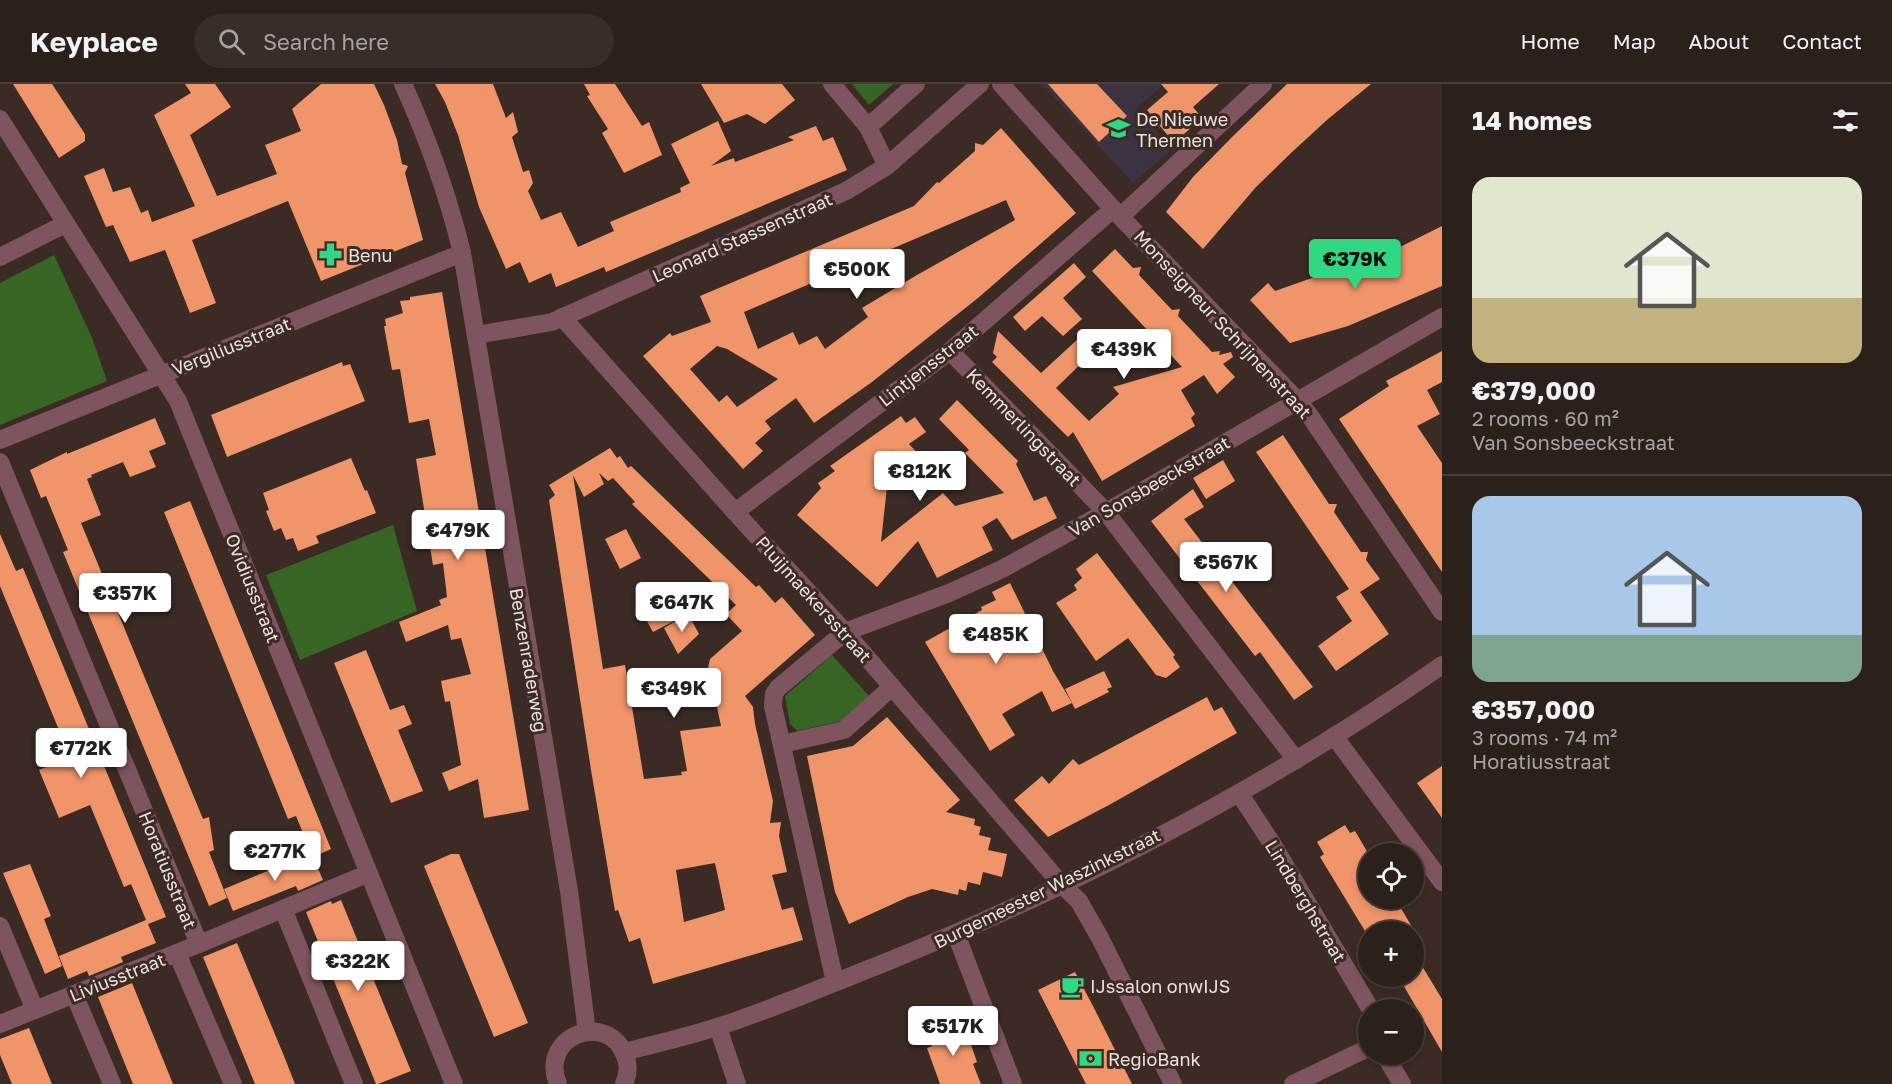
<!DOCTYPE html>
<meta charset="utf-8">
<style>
body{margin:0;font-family:"Golos Text",sans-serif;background:#382d28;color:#f1f3f6;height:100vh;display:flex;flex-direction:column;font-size:22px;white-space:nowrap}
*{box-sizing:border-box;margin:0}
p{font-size:20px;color:#a6a3a3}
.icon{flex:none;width:33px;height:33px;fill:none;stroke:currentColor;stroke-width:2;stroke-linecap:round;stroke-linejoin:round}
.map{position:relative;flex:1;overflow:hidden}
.drawer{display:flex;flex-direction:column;background:#2c201b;width:450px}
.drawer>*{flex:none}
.tools{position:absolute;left:1358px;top:759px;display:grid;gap:12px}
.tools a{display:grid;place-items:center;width:66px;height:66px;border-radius:50%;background:#2c201b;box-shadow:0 3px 9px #0003,0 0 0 2px #483e3a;font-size:30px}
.price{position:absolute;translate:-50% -51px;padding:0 14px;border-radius:6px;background:#fff;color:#222;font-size:20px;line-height:39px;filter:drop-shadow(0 2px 3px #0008)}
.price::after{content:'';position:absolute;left:50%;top:36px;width:18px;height:14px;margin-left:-9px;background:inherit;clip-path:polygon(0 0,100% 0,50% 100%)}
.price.active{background:#30d883;color:#111}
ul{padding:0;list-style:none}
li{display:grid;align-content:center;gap:12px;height:318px;padding:0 30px}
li+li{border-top:2px solid #483e3a}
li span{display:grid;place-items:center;height:186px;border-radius:18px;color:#555}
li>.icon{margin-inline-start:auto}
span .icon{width:108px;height:108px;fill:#fffc;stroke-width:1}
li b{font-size:26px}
h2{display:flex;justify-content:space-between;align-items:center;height:72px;padding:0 30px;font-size:26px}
header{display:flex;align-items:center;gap:36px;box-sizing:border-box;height:84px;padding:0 30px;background:#2c201b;border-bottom:2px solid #483e3a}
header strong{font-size:28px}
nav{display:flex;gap:33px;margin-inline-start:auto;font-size:21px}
.search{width:420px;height:54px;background:#382d28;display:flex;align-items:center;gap:15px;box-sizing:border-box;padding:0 21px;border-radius:33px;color:#a6a3a3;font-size:22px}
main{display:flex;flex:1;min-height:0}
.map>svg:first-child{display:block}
.education{fill:#3d3241}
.green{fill:#366524}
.building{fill:#f09469;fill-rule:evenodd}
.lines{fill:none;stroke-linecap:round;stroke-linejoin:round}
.street{stroke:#7e545e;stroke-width:18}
.labels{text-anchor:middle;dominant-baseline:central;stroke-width:6;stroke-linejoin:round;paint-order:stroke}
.poi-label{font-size:18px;fill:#ece2dd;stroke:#3b2b24;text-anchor:start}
.street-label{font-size:18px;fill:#ece2dd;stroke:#3b2b24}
</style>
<header>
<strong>Keyplace</strong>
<div class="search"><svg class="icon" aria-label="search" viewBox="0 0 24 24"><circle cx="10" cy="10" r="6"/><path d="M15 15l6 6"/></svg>Search here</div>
<nav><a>Home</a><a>Map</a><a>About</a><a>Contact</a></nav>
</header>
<main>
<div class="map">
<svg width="1442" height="1000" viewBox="0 0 1442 1000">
<rect width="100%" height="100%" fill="#3b2b24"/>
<!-- education -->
<polygon class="education" points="1042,0 1164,0 1136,24 1172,65 1133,99"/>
<!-- green -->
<g class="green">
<polygon points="852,0 893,0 869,21"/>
<polygon points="54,171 92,254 107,297 0,341 0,199"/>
<polygon points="393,441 417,527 300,576 266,491"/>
<polygon points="832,571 869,612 841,637 797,647 790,640 785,612"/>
</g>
<!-- building -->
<g class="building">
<polygon points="13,0 52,0 85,50 85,57 59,74"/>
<polygon points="185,0 215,0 231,23 190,51 217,112 277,90 265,61 301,47 292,25 321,0 374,0 384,21 397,56 402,80 408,82 405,89 423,156 321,197 288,117 192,156 216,219 190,229 165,166 130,178 113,141 106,143 84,92 104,84 113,108 130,103 141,129 148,126 152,138 195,122 154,31 191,9"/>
<polygon points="435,0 493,0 506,34 513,28 518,48 512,53 523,88 529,86 533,99 528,107 541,136 561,128 578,163 614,147 610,138 681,108 680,104 690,99 671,60 718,37 731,67 711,82 734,74 735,78 794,56 788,53 816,42 823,57 833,53 847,86 606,188 604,183 556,203 551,189 529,199 520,178 506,185 479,123 458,51 445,18"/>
<polygon points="584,0 615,0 642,42 649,38 662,71 624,89 602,49 608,45 587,12 590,11"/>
<polygon points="701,0 782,0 795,16 765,40 747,30 724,39"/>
<polygon points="1048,0 1097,0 1127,32 1099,58"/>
<polygon points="1161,0 1219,0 1193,23 1202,34 1174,59 1147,26 1168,8"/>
<polygon points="1287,0 1371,0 1328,35 1291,69 1256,103 1203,165 1166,128 1193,93 1232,53"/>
<path d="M 1001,44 L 1076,129 L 978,214 L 872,298 L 814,339 L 796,314 L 765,337 L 771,345 L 755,359 L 763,367 L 743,385 L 643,272 L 670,249 L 672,252 L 711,238 L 700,212 L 914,122 L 937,98 L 939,99 L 975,67 L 975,59 L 983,61 ZM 1006,116 L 1015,136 L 917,191 L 862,224 L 868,233 L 825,265 L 817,252 L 799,261 L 793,248 L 758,265 L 744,228 ZM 717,262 L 727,265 L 778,295 L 737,323 L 727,311 L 719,318 L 690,285 Z"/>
<polygon points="1442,142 1442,202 1348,242 1290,259 1250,216 1268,199 1275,207 1400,163"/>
<polygon points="1115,165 1133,184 1141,183 1139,191 1172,226 1180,225 1178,232 1212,268 1220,267 1219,271 1231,268 1233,273 1223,280 1235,293 1217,310 1204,291 1181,306 1195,330 1191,334 1195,342 1102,397 1073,348 1068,353 992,278 997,273 993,269 998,247 1041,289 1079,254 1093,268 1056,304 1089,337 1119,310 1113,303 1182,283 1092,187"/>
<polygon points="1074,179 1086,193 1063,214 1082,235 1063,252 1042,232 1025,247 1013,233"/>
<polygon points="442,208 529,726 484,734 478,695 449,707 442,689 461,681 450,617 445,618 441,597 471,590 461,554 451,556 448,541 406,558 399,538 441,521 439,516 447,513 443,479 433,481 416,375 436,371 429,335 409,339 400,285 392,286 384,242 386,242 385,235 403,229 400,217 410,216 410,213"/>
<polygon points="1442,267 1442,298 1427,306 1440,330 1417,342 1442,379 1442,488 1339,335 1389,302 1386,297"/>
<polygon points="342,278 343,282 350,280 365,317 227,373 211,331"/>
<polygon points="957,316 1018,377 1016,380 1034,417 1046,412 1057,434 1012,456 997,434 982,443 993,466 937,494 918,457 877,503 797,431 821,404 818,399 835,387 830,382 901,332 906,339 915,333 926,348 909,360 935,388 922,400 891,366 881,458 943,409 955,422 1004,409 965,369 969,366 939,335"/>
<polygon points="155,334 166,360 149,367 156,383 130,393 123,378 91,391 92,393 87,395 101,431 81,439 203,735 209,733 214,766 209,768 227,814 209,822 63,468 68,466 46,412 41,414 30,386 67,368 67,370"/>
<polygon points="1283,351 1329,420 1337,420 1334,428 1361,468 1368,468 1366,476 1380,495 1360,508 1389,550 1336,587 1318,562 1352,537 1336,513 1349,505 1256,368"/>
<path d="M 610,364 L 617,374 L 620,372 L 628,384 L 631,382 L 756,503 L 759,501 L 775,519 L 782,513 L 815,551 L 745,612 L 753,623 L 755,640 L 773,717 L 770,739 L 781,738 L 779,752 L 787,788 L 772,791 L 782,826 L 793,823 L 803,856 L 653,900 L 640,854 L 629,858 L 618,826 L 615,827 L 592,692 L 549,416 L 555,411 L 549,401 ZM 599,389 L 608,397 L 613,394 L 635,418 L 632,420 L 736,521 L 726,530 L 742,547 L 710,575 L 704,601 L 713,604 L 721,642 L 680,647 L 687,687 L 681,688 L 682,691 L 644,695 L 625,581 L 603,585 L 573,391 L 584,413 L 604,400 ZM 715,779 L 725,826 L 684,838 L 676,786 Z"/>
<polygon points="351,374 365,407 367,406 376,429 316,452 319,459 298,467 293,454 286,456 281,444 274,447 266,427 269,426 263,409"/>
<polygon points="1223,376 1235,397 1206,415 1193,394"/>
<polygon points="1193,405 1204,423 1184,435 1313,603 1294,616 1260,568 1255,572 1151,437"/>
<polygon points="190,417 331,765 313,773 296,732 288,735 164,428"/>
<polygon points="626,445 641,474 620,485 605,455"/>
<polygon points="0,450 16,487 23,484 166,833 148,840 156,859 121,873 123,878 89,892 87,887 68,895 59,872 146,836 131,800 124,803 90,721 59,734 39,686 70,673 0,502"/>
<polygon points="1097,469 1175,571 1173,573 1180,583 1166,594 1156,591 1128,554 1096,577 1056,519 1077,506 1074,501 1082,494 1076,485"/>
<polygon points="1010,499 1053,587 1072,619 1052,628 1042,607 1002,630 1015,651 990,667 925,558 982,526 981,523 996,516 992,508"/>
<polygon points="661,513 674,537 653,548 640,525"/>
<polygon points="688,530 699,550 678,570 664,544"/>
<polygon points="366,566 390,626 404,621 412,640 398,646 423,707 391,719 334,579"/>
<polygon points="1104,587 1112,603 1107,605 1109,608 1075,625 1065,605"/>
<polygon points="1207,613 1214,627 1222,623 1237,649 1109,721 1048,753 1014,716 1042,692 1049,700 1073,675 1079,681"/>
<polygon points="887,633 960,716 946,728 975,735 974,741 981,743 979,751 991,754 988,766 1007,770 1002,793 983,788 980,801 968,798 966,807 959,805 958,811 932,805 908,813 849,840 835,808 807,672 853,662"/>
<polygon points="1442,682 1442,734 1417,699"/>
<polygon points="1345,741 1350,749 1355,747 1368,769 1368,814 1395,814 1415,848 1368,848 1368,852 1320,773 1324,770 1317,758"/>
<polygon points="311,769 323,796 298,807 296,802 233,827 224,805"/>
<polygon points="451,770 459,770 528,939 494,953 424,782"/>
<polygon points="30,780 51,832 44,835 62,882 45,890 3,789"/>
<polygon points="341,816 411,987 378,1000 376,1000 306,828 331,817 332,820"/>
<polygon points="237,859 284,972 295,1000 255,1000 203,873"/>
<polygon points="1413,867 1442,915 1442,968 1398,892 1413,892"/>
<polygon points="1075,888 1094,924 1132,1000 1086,1000 1038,906"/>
<polygon points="132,899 156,958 173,1000 133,1000 98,913"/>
<polygon points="958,940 963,954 968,952 977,978 973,980 981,1000 940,1000 927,964 932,962 928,951"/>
<polygon points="29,944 52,1000 12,1000 0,971 0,955"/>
</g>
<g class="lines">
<!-- street -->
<g class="street">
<path d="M 403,0 C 428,55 448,111 462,169 L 569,807 L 587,948"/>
<polyline points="832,0 868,43 887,82"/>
<polyline points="1001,0 1113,125 1297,316 1310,332 1442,528"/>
<polyline points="0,35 178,317 454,1000"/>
<polyline points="868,43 916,0"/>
<polyline points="1121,132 1263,0"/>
<polyline points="0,173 65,140"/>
<polyline points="562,233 735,428 845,548 1062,801 1079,817 1100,854 1173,1000"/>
<polyline points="476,251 552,238 846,107 887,82 980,0"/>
<polyline points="950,267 1106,428 1296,676"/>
<polyline points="0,356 462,169"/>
<polyline points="0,378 199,860"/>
<polyline points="735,428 950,267 1113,125"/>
<polyline points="1334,652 1442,798"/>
<polyline points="782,660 844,646 892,603"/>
<polyline points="1239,709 1273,761 1371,926"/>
<polyline points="283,825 354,1000"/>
<polyline points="0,842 35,926"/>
<polyline points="956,850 1013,1000"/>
<polyline points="177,869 233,1000"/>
<polyline points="835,898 773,622 774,610 778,604 845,548 949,509 1002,485 1106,428 1442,233"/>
<polyline points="74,910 112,1000"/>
<polyline points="0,940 199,860 367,790"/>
<polyline points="718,943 737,1000"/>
<path d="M 624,968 C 655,960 686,953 717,943 C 771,926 825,902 879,881 C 1076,802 1268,703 1442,581"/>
<polyline points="1384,970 1402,1000"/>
<path d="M 558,1000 C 538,951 609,926 625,972 C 629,981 628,991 624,1000"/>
<polyline points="1293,1000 1368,964"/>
</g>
</g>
<!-- icons -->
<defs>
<symbol id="school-bare" viewBox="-9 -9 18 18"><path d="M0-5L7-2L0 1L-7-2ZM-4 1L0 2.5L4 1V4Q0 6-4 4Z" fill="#30d883" stroke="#3b2b24" stroke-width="2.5" paint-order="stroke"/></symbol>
<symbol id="pharmacy-bare" viewBox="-9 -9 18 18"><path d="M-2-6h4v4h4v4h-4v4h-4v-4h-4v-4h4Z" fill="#30d883" stroke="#3b2b24" stroke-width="2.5" paint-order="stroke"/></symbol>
<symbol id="cafe-bare" viewBox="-9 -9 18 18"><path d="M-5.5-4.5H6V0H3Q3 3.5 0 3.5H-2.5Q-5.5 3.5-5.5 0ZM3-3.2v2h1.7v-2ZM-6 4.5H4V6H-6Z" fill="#30d883" stroke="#3b2b24" stroke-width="2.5" paint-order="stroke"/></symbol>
<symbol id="bank-bare" viewBox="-9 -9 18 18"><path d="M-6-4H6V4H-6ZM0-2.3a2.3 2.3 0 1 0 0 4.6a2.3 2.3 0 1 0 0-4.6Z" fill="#30d883" stroke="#3b2b24" stroke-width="2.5" paint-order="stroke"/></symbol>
</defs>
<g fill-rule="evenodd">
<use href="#school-bare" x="1102" y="28" width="33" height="33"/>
<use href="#pharmacy-bare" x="314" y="154" width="33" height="33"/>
<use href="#cafe-bare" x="1056" y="886" width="33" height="33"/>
<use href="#bank-bare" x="1074" y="958" width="33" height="33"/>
</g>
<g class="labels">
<!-- poi labels -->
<g class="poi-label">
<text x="1136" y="35">De Nieuwe<tspan x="1136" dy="21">Thermen</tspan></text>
<text x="348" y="171">Benu</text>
<text x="1090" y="902">IJssalon onwIJS</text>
<text x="1108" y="975">RegioBank</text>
</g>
<!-- street labels -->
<g class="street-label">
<text transform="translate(742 153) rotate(-24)">Leonard Stassenstraat</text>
<text transform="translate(1223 240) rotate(47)">Monseigneur Schrijnenstraat</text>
<text transform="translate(231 262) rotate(-22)">Vergiliusstraat</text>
<text transform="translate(928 281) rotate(-38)">Lintjensstraat</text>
<text transform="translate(1024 343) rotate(46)">Kemmerlingstraat</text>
<text transform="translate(1149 402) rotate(-30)">Van Sonsbeeckstraat</text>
<text transform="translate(253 504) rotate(68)">Ovidiusstraat</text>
<text transform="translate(814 515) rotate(48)">Pluijmaekersstraat</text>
<text transform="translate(529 576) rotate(80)">Benzenraderweg</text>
<text transform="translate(168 786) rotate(68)">Horatiusstraat</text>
<text transform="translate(1047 804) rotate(-26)">Burgemeester Waszinkstraat</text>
<text transform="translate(1306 817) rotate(59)">Lindberghstraat</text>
<text transform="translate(117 893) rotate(-22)">Liviusstraat</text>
</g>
</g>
</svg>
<div class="tools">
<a><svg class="icon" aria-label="locate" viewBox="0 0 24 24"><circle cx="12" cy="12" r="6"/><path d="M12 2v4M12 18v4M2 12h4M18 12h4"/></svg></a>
<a>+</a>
<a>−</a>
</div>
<b class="price active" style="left:1355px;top:206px">€379K</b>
<b class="price" style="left:857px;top:216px">€500K</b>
<b class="price" style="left:1124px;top:296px">€439K</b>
<b class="price" style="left:920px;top:418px">€812K</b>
<b class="price" style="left:458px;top:477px">€479K</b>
<b class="price" style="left:1226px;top:509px">€567K</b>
<b class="price" style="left:125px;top:540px">€357K</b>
<b class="price" style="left:682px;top:549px">€647K</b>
<b class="price" style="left:996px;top:581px">€485K</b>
<b class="price" style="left:674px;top:635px">€349K</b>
<b class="price" style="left:81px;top:695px">€772K</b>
<b class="price" style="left:275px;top:798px">€277K</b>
<b class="price" style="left:358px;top:908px">€322K</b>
<b class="price" style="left:953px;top:973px">€517K</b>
</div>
<section class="drawer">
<h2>14 homes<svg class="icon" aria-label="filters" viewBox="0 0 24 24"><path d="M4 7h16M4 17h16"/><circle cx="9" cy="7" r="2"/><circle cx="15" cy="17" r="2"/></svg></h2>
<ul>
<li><span style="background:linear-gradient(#dfe7d0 65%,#c2b280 0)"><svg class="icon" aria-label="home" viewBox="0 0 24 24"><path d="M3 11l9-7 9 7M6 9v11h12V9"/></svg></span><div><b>€379,000</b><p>2 rooms · 60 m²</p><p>Van Sonsbeeckstraat</p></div></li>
<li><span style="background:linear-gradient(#a9c7e8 75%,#7fa58c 0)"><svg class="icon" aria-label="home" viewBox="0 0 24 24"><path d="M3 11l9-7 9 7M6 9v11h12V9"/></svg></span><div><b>€357,000</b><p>3 rooms · 74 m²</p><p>Horatiusstraat</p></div></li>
</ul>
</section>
</main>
